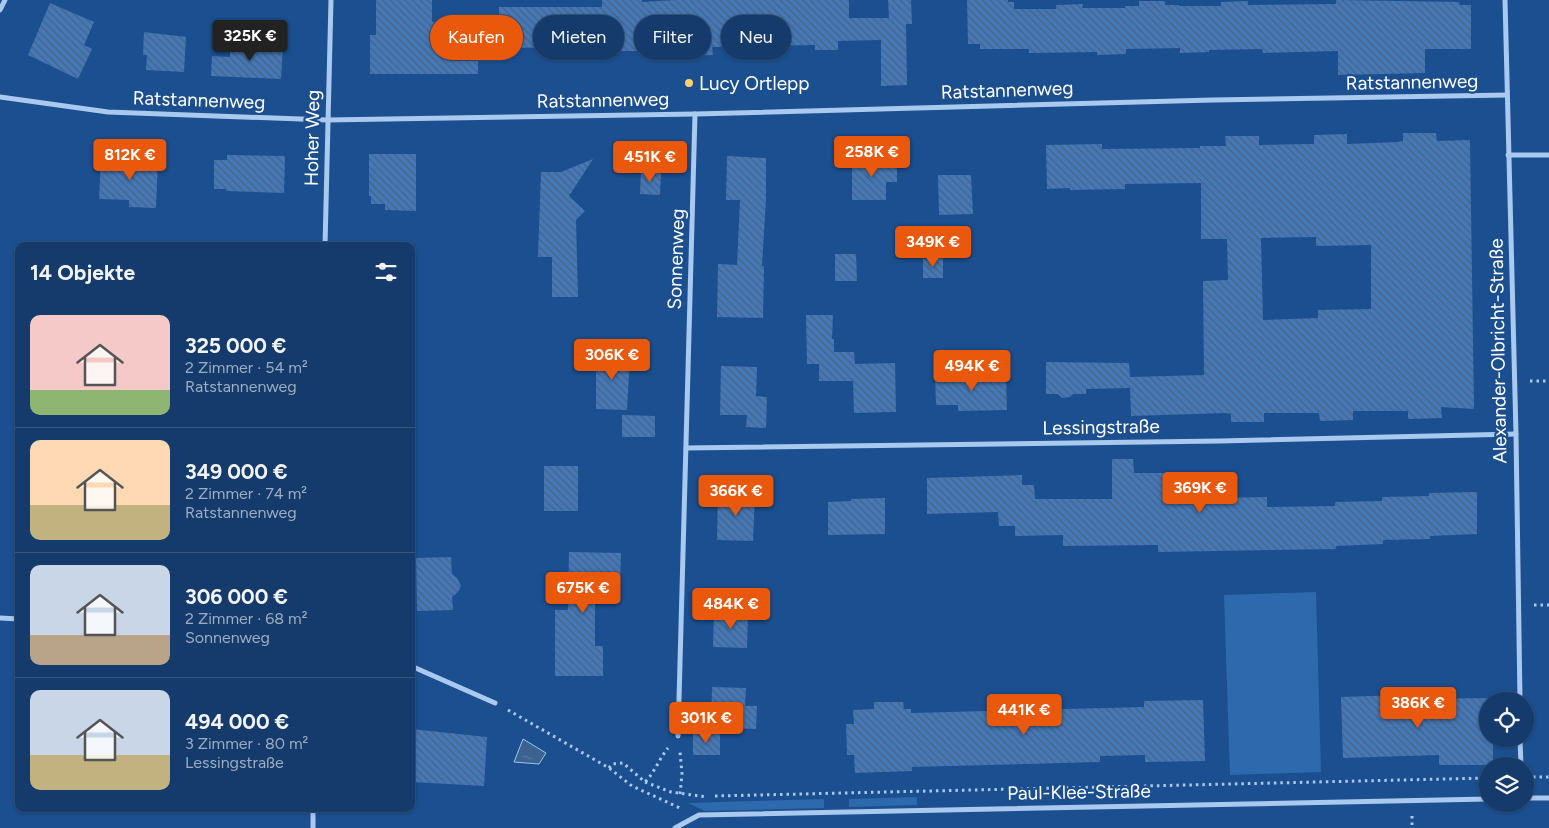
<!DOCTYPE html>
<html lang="de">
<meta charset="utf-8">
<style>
body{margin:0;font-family:Figtree,sans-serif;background:#214673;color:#f1f3f6;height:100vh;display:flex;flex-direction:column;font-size:19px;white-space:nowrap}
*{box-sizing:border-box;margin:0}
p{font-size:16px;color:#9dadc1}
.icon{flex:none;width:28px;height:28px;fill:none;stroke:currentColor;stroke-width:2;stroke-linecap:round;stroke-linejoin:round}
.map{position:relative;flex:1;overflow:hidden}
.side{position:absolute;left:15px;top:242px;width:400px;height:570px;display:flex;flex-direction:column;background:#143b6b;border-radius:10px;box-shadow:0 1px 4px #0004,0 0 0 1px #33557e}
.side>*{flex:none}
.hud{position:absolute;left:430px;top:15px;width:475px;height:45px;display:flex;gap:10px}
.fabs{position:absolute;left:1479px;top:692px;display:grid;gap:10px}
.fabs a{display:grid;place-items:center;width:55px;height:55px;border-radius:50%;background:#143b6b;box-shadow:0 1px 4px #0004,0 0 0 1px #33557e;font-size:25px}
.price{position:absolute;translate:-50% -42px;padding:0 11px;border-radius:5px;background:#ea580c;color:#fff;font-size:16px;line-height:32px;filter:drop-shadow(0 1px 2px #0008)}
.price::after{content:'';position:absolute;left:50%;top:30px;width:15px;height:11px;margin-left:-8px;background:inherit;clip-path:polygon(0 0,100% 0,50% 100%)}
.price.on{background:#222;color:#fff}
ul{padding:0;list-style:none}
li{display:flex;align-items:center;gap:15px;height:125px;padding:0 15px}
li+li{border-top:1px solid #33557e}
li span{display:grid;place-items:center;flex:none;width:140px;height:100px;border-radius:10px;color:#555}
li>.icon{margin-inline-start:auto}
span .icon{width:60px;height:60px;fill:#fffc;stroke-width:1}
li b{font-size:21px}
h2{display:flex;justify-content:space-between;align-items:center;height:60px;padding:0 15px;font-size:21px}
.tag{padding:0 18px;border-radius:22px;background:#143b6b;box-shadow:0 1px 4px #0004,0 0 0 1px #33557e;font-size:18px;line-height:45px}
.tag.on{background:#ea580c;color:#fff}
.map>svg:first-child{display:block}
.green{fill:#2e69ad}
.water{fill:url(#water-ripples);stroke:#9cc4f0}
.building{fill:url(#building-back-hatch);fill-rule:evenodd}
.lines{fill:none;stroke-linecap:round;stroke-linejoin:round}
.path{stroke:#a9c9ee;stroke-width:3;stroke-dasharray:2.5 4;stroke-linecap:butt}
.street{stroke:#a9c9ee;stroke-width:5}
.poi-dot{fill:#ffd166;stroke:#1b4f8f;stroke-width:2}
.labels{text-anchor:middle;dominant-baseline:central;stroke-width:4.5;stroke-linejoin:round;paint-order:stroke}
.street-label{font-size:19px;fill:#fff;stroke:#1b4f8f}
.poi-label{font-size:19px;fill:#fff;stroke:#1b4f8f;text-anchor:start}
</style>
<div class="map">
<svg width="1549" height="828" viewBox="0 0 1549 828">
<defs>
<pattern id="water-ripples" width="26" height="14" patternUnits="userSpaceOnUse" patternTransform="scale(1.25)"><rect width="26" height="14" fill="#3c6290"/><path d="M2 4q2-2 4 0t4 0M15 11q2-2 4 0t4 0" fill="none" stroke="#597aa1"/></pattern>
<pattern id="building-back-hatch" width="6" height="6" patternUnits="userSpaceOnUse" patternTransform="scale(1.25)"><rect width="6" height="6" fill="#4478b7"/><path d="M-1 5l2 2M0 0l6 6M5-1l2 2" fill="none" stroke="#486282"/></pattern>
</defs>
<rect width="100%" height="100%" fill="#1b4f8f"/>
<!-- green -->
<g class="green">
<polygon points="1316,592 1321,772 1230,775 1224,595"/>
<polygon points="917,797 917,805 849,807 849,799"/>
<polygon points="824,799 824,808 705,811 688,803"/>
</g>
<!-- water -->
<polygon class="water" points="523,739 546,753 539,764 514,762"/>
<!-- building -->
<g class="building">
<polygon points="376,0 432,0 432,22 499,19 499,7 602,7 602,0 642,0 642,2 676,0 849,0 849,18 889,18 888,0 911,0 912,24 906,24 907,85 881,86 881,40 838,41 838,50 815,50 815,45 712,47 713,55 676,56 676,39 654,51 603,51 603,47 489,48 489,61 478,61 478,74 370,74 370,35 376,35"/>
<polygon points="967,0 1008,0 1008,2 1014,2 1014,9 1056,9 1056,5 1083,4 1082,8 1125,8 1125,6 1139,6 1139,1 1165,1 1165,5 1179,5 1179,6 1221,6 1221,2 1248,1 1248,5 1336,4 1336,0 1459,2 1460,5 1471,5 1471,49 1425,49 1425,73 1338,75 1338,51 1263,53 1262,49 1209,50 1209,52 1180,53 1180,48 1126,49 1126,54 1097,55 1097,52 1029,53 1029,49 980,49 980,44 968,44"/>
<polygon points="50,3 94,22 84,45 92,49 78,79 28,55"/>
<polygon points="144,32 186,37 184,72 146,70 147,55 143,55"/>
<polygon points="230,42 283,46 281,79 211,76 212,56 230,57"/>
<path d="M 1403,133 L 1436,133 L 1437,141 L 1470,140 L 1474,409 L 1441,407 L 1442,418 L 1408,419 L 1408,411 L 1353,411 L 1353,420 L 1320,421 L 1319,413 L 1264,413 L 1264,422 L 1231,422 L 1231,414 L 1226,413 L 1131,416 L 1130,385 L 1130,388 L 1086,389 L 1086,394 L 1073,394 L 1070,397 L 1062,398 L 1058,394 L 1046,394 L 1046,362 L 1129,363 L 1130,377 L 1204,375 L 1203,281 L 1228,280 L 1227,239 L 1201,239 L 1201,183 L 1125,184 L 1125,189 L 1070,190 L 1070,188 L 1047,189 L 1046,145 L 1102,144 L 1102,149 L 1200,148 L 1200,146 L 1226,146 L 1225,136 L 1259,136 L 1259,145 L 1309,144 L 1314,144 L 1314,135 L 1347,134 L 1347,144 L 1398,142 L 1403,141 ZM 1316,237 L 1316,246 L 1371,245 L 1371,309 L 1318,310 L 1318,318 L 1263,320 L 1261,238 Z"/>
<polygon points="369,154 416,154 416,211 385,210 385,204 371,204 371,196 369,196"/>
<polygon points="227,155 285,156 284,193 226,191 226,189 214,189 214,160 227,160"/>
<polygon points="727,156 766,158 766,199 762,266 764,266 763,318 717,317 718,264 737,265 740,200 726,200"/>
<polygon points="886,157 886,162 897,162 897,182 886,182 886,200 852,200 852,158"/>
<polygon points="101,158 158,160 156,208 129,207 129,200 99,199"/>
<polygon points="593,159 569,196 585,211 576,220 578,297 552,297 552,257 538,257 541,172 561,172"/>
<polygon points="641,171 661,173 660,195 640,194"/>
<polygon points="938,175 971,175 973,214 939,215"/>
<polygon points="835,254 856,254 857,281 835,281"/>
<polygon points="943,258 943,278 923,278 923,259"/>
<polygon points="806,315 833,315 832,339 834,339 834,352 854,352 855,364 895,363 896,412 854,413 853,381 819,381 819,364 807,364"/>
<polygon points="596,353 630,354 627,410 596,409"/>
<polygon points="721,366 757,367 756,396 767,397 766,428 746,427 747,415 720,415"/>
<polygon points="1006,374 1007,410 958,411 958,405 936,405 935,375"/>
<polygon points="622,415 655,416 655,437 622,437"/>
<polygon points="1112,459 1133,459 1134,473 1219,473 1219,498 1267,497 1267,507 1335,506 1335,502 1382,501 1382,497 1429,496 1429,493 1477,492 1477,534 1430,536 1430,539 1383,540 1383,544 1336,546 1336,549 1158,552 1158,545 1063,546 1063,535 1015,536 1015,526 999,526 998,512 927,514 927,478 1022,475 1022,485 1034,485 1035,499 1112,499"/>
<rect x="544" y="466" width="34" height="45"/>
<polygon points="718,494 755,495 753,541 717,540"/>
<polygon points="885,498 885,534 828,535 828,502 851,501 851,499"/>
<polygon points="569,552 621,553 620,587 595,587 595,646 603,646 603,676 555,676 555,610 568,610"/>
<polygon points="451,557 452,574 457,578 461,586 458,592 452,597 453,610 417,611 416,558"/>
<polygon points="714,611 748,612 747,648 713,647"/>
<polygon points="712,687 746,688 745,706 757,706 756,729 711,727"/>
<polygon points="1401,695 1401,699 1492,698 1492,701 1488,701 1488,739 1493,739 1493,765 1439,765 1439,755 1343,758 1341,697"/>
<polygon points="1203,700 1205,761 1145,762 1145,755 1100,756 1100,762 912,767 912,771 855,773 854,755 847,755 846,724 854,724 853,710 874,709 874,702 903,702 904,709 911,709 911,713 1144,707 1144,701"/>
<polygon points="411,729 487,737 484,786 411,782"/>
<rect x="693" y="732" width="27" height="23"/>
</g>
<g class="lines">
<!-- path -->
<g class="path">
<polyline points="1530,381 1549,381"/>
<polyline points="1534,605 1549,605"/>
<polyline points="508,710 609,768 632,786 680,808"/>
<path d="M 609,768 L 612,764 L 623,763 L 645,782 C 655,772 659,759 668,748"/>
<polyline points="1533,777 1549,777"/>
<polyline points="645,782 671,792 707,797"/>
<polyline points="680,794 682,774 680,752"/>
<polyline points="715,796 1488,778"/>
<polyline points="1412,816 1412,828"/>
</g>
<!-- street -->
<g class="street">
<polyline points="1505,0 1516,434 1520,701"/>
<polyline points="0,10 5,0"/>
<polyline points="0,97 108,112 327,120 695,114 1213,100 1507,95"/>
<polyline points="1508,155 1549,155"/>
<polyline points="325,246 331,0"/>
<polyline points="686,448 1220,441 1516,434"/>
<polyline points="0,618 19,619"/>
<polyline points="411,666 495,703"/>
<polyline points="678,736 695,114"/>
<polyline points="1520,739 1521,766"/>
<polyline points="1525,798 1549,798"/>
<polyline points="313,828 313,809"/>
<polyline points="675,828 699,815 1488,799"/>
</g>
</g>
<!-- markers -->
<circle class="poi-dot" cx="689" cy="83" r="5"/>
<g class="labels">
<!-- street labels -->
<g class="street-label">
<text transform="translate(1412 82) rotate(-1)">Ratstannenweg</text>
<text transform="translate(1007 90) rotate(-2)">Ratstannenweg</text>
<text transform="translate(199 100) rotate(2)">Ratstannenweg</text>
<text transform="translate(603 100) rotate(-1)">Ratstannenweg</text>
<text transform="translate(312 138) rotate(-89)">Hoher Weg</text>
<text transform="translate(676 259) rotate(-88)">Sonnenweg</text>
<text transform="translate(1498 351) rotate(-91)">Alexander-Olbricht-Straße</text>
<text transform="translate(1101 427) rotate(-1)">Lessingstraße</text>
<text transform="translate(1079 792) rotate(-1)">Paul-Klee-Straße</text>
</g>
<!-- poi labels -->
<g class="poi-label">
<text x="699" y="83">Lucy Ortlepp</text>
</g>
</g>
</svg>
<div class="fabs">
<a><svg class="icon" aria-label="locate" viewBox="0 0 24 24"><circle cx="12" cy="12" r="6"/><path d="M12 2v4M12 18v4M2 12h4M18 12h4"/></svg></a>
<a><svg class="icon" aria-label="layers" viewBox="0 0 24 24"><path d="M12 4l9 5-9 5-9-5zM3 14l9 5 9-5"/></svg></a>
</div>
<b class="price on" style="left:250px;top:62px">325K €</b>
<b class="price" style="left:872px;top:178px">258K €</b>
<b class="price" style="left:130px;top:181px">812K €</b>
<b class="price" style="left:650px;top:183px">451K €</b>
<b class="price" style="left:933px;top:268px">349K €</b>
<b class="price" style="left:612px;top:381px">306K €</b>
<b class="price" style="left:972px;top:392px">494K €</b>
<b class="price" style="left:1200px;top:514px">369K €</b>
<b class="price" style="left:736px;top:517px">366K €</b>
<b class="price" style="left:583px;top:614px">675K €</b>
<b class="price" style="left:731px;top:630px">484K €</b>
<b class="price" style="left:1418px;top:729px">386K €</b>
<b class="price" style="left:1024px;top:736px">441K €</b>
<b class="price" style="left:706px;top:744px">301K €</b>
<div class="hud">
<a class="tag on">Kaufen</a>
<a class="tag">Mieten</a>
<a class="tag">Filter</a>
<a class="tag">Neu</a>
</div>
<section class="side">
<h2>14 Objekte<svg class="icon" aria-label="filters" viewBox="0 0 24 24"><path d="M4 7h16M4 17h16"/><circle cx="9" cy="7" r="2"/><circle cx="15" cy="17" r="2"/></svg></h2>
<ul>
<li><span style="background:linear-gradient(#f6c9c9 75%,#8fb573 0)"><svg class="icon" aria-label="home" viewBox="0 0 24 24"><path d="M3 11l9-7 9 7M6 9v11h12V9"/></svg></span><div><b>325 000 €</b><p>2 Zimmer · 54 m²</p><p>Ratstannenweg</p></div></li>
<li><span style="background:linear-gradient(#ffd9b3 65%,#c2b280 0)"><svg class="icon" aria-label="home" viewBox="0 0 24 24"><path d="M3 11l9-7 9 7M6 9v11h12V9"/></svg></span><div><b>349 000 €</b><p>2 Zimmer · 74 m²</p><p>Ratstannenweg</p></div></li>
<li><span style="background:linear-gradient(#c9d6e8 70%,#b9a48a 0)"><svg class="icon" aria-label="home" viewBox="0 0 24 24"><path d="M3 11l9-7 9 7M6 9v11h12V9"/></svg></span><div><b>306 000 €</b><p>2 Zimmer · 68 m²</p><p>Sonnenweg</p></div></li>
<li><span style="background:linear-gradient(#c9d6e8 65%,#c2b280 0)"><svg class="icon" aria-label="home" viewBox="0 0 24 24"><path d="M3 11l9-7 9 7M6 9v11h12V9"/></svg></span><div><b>494 000 €</b><p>3 Zimmer · 80 m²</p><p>Lessingstraße</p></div></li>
</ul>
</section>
</div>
